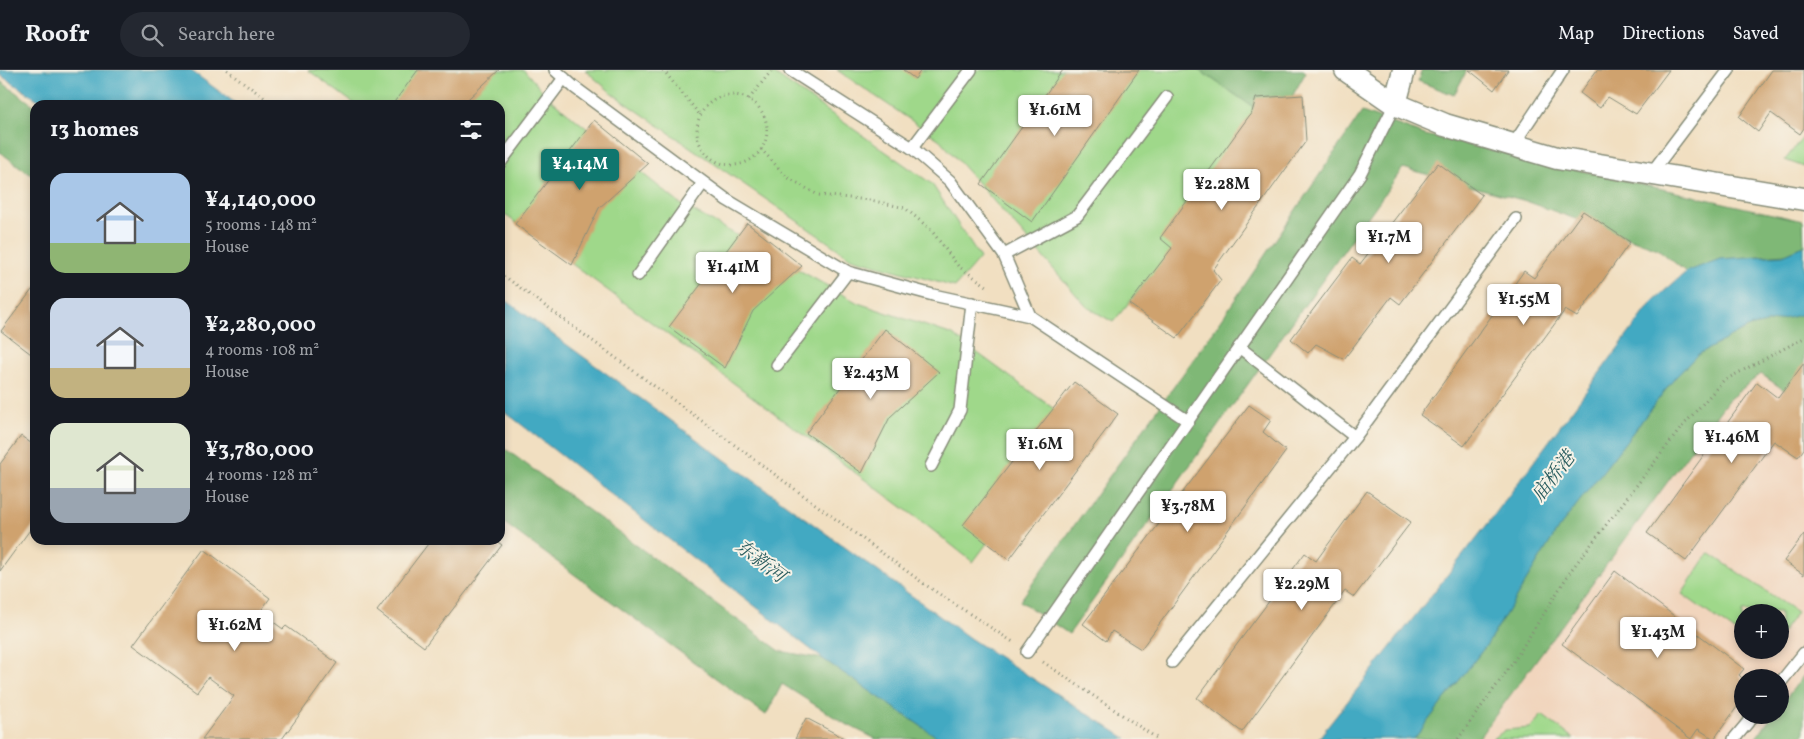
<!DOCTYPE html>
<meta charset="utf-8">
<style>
body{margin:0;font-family:Vollkorn,"Noto Serif SC",serif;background:#242831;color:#f1f3f6;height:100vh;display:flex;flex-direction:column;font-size:19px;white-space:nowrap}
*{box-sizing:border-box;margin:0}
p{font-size:16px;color:#9ea1a6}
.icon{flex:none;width:28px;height:28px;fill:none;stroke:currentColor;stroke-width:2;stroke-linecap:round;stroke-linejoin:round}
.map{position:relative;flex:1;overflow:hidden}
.sheet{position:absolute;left:30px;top:30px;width:475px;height:445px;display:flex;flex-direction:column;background:#171b24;border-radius:15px;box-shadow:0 2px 8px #0003}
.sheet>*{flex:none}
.tools{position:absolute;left:1734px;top:534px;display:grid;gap:10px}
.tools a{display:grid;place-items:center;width:55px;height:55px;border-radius:50%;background:#171b24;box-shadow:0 2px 8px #0003;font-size:25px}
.price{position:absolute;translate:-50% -42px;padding:0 11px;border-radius:5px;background:#fff;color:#222;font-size:16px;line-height:32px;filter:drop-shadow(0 1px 2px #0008)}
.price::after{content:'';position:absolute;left:50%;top:30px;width:15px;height:11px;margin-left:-8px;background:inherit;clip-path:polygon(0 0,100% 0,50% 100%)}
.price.selected{background:#0f766e;color:#fff}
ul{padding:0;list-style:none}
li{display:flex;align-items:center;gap:15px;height:125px;padding:0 20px}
li span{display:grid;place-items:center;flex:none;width:140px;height:100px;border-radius:15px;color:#555}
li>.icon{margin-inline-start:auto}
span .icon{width:60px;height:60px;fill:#fffc;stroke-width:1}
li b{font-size:21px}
h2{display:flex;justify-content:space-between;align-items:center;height:60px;padding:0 20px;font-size:21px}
header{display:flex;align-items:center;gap:30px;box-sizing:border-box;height:70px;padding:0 25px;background:#171b24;border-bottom:1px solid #363941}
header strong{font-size:24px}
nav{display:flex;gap:28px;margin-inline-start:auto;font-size:18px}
.search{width:350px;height:45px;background:#242831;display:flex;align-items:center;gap:12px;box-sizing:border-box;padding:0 18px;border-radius:28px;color:#9ea1a6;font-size:19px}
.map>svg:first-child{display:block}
.built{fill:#f1d5bd;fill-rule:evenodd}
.green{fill:#9fd88a;stroke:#5f8a5f}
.forest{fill:#7fb876;stroke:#4f7a55}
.water{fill:#42a9c2;stroke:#30737b}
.building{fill:#cfa26e}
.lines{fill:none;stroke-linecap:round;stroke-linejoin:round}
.lane-casing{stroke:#888e7a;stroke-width:14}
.street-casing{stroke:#888e7a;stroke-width:25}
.path{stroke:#888e7a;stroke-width:3;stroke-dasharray:1 4;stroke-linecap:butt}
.lane{stroke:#fff;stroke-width:11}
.street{stroke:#fff;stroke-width:22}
.labels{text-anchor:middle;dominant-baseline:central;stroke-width:4;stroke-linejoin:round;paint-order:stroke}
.water-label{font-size:19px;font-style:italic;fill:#2a5d5f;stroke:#f7f3e8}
</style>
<header>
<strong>Roofr</strong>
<div class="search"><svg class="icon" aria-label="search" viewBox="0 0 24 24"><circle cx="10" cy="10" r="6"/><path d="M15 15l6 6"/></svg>Search here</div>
<nav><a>Map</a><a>Directions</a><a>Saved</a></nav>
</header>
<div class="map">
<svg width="1804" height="669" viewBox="0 0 1804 669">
<rect width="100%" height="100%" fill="#f7f3e8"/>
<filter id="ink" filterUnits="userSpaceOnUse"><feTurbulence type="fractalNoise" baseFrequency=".02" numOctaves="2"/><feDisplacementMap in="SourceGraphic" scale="10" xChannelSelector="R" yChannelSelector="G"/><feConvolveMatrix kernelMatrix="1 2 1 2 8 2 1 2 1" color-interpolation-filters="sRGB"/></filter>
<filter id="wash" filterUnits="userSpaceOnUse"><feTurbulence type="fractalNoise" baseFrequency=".0096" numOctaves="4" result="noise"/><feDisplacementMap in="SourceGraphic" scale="20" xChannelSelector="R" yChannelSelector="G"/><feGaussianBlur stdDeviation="1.12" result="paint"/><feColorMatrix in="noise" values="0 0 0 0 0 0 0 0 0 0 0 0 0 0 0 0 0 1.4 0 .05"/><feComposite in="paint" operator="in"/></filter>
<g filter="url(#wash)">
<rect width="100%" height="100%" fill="#f1dfc1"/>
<!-- built -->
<path class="built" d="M 1804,300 L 1804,605 L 1780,636 L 1780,608 L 1742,608 L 1742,645 L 1773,645 L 1755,669 L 1478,669 L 1728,330 L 1761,304 ZM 1742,542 L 1780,542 L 1780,580 L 1742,580 Z"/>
<!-- green -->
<g class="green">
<polygon points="308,0 524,0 548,27 679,133 858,233 953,265 1076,355 973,492 925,454 500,141 500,35 356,35"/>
<polygon points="585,0 769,0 932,114 980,188 955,217 851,188 613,24"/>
<polygon points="837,0 1199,0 1277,53 1113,252 1087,237 940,70"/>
<polygon points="1804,66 1804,97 1785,90"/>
<polygon points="1709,483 1797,542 1780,565 1780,542 1742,542 1742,567 1682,524"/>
<polygon points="1542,645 1574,669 1493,669 1505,660 1530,658"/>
</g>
<!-- forest -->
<g class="forest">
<polygon points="1199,0 1303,0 1306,2 1277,53"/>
<polygon points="1422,0 1467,0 1454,25 1418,11"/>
<polygon points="0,11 35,36 35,108 0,82"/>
<polygon points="1362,42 1425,65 1803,151 1804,176 1785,184 1720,189 1686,202 1658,179 1526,131 1403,98 1069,564 1020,531 1213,262"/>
<polygon points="1804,244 1804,334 1761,304 1728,330 1478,669 1414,669 1488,573 1558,459 1674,309 1697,285 1749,257"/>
<polygon points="500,375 780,581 823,589 940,669 876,669 842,652 782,614 766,645 500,450"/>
<polygon points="1804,605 1804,664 1800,669 1755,669 1773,645 1780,645 1780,636"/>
</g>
<!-- water -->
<g class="water">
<polygon points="0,0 190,0 238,35 46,35 0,5"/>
<polygon points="1804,176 1804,244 1749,257 1697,285 1674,309 1558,459 1488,573 1414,669 1318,669 1489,452 1653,231 1686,202 1720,189 1783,185"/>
<polygon points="500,226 971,569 1127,669 940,669 823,589 500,338"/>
</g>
<g id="blocks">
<!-- building -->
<g class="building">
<polygon points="418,0 499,0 468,29 465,35 392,35"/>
<polygon points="903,0 921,0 915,9"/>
<polygon points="1063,0 1139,0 1032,152 981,114"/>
<polygon points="1469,0 1508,0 1494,20"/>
<polygon points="1597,0 1669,0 1636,44 1608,27 1600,38 1580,23"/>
<polygon points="1772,0 1804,0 1804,58 1800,64 1771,43 1758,62 1739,47"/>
<polygon points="1303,25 1306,71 1213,200 1221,210 1177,268 1129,234 1172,178 1160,168 1252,42 1256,28"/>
<polygon points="594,50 648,94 599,138 572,195 515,154"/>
<polygon points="1438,93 1482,125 1400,234 1391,227 1344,289 1316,274 1308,283 1291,269 1352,188 1360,194"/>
<polygon points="1583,141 1630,172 1577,247 1565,240 1464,376 1420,345 1524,201 1534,208"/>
<polygon points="747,153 802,196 753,241 725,298 669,257"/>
<polygon points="35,216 35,287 1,261"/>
<polygon points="885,259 939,302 890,347 862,403 806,363"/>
<polygon points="1804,293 1804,379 1798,387 1774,371 1686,491 1647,463 1757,312 1778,328"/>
<polygon points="1074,312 1118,344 1009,490 963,455"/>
<polygon points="1249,335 1271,350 1263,362 1286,381 1141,579 1112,561 1106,571 1083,554"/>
<polygon points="21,366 35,376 35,453 0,501 0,394"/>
<polygon points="1367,421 1411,452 1354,527 1345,521 1242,662 1197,628 1305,483 1316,491"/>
<polygon points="1804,464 1804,505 1784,491"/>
<polygon points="431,470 495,470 502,475 424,577 377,541"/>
<polygon points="204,479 270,528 260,542 283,559 286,556 337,593 282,669 202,669 234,626 208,607 197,622 133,575"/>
<polygon points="1615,501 1744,599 1739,605 1742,608 1742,630 1714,669 1698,659 1691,669 1562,574"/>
<polygon points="806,648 846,669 795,669"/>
</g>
</g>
</g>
<g filter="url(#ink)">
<use href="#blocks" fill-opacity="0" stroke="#888e7a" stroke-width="1"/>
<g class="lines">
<defs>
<g id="lane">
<polyline points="555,0 574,17 727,130 848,202 933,225 1030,246 1188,351"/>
<polyline points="790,0 912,78 950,111 1004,185 1030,246"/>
<polyline points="1513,75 1563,0"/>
<polyline points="912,78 971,0"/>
<polyline points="500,93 564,8"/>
<polyline points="1652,102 1729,0"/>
<polyline points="1004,185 1077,146 1167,27"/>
<polyline points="638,205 703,113"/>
<polyline points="1239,277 1355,367"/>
<polyline points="777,295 848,202"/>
<polyline points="931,396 960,340 972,233"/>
<polyline points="1027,582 1360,104 1395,34"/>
<polyline points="1172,592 1355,367 1516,149"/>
<polyline points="1780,613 1804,583"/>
<polyline points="1734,669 1754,645"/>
</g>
<g id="street">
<polyline points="1346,0 1395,34 1445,55 1557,88 1804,129"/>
<polyline points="1395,34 1404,0"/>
</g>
</defs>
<!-- lane casing -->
<use href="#lane" class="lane-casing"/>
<!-- street casing -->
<use href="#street" class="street-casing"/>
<!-- path -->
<g class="path">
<polyline points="227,0 274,35"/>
<polyline points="663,0 700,45"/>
<circle cx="732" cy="60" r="35"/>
<polyline points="749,29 772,0"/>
<polyline points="761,79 787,107 818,125 870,130 905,138 931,160 958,196 987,216"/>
<polyline points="500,203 927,516 1013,572"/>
<polyline points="1043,592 1158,669"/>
<polyline points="1458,669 1512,594 1572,499 1681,358 1723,311 1804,268"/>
</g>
<!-- lane -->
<use href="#lane" class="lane"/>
<!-- street -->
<use href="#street" class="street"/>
</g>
</g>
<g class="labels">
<!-- water labels -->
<g class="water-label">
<text transform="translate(1554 407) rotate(-52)">庙桥港</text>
<text transform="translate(760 492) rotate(37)">东新河</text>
</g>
</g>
</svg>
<div class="tools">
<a>+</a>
<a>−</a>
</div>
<b class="price" style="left:1055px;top:67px">¥1.61M</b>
<b class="price selected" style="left:580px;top:121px">¥4.14M</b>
<b class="price" style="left:1222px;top:141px">¥2.28M</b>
<b class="price" style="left:1389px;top:194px">¥1.7M</b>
<b class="price" style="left:733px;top:224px">¥1.41M</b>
<b class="price" style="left:1524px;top:256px">¥1.55M</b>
<b class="price" style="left:871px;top:330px">¥2.43M</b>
<b class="price" style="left:1732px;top:394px">¥1.46M</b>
<b class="price" style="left:1040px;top:401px">¥1.6M</b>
<b class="price" style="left:1188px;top:463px">¥3.78M</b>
<b class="price" style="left:1302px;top:541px">¥2.29M</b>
<b class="price" style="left:235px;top:582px">¥1.62M</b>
<b class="price" style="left:1658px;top:589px">¥1.43M</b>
<section class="sheet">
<h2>13 homes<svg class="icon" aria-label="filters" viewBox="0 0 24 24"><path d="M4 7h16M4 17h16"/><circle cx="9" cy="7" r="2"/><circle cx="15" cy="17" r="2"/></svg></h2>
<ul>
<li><span style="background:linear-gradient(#a9c7e8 70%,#8fb573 0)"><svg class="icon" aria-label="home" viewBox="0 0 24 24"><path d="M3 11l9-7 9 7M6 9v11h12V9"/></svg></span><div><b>¥4,140,000</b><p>5 rooms · 148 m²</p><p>House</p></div></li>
<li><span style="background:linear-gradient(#c9d6e8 70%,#c2b280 0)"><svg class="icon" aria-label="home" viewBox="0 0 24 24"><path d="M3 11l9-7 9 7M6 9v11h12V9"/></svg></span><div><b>¥2,280,000</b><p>4 rooms · 108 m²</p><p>House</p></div></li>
<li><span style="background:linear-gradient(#dfe7d0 65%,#9aa5b1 0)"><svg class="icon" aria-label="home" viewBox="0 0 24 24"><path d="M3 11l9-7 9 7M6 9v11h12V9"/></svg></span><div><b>¥3,780,000</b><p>4 rooms · 128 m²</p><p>House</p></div></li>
</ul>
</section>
</div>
